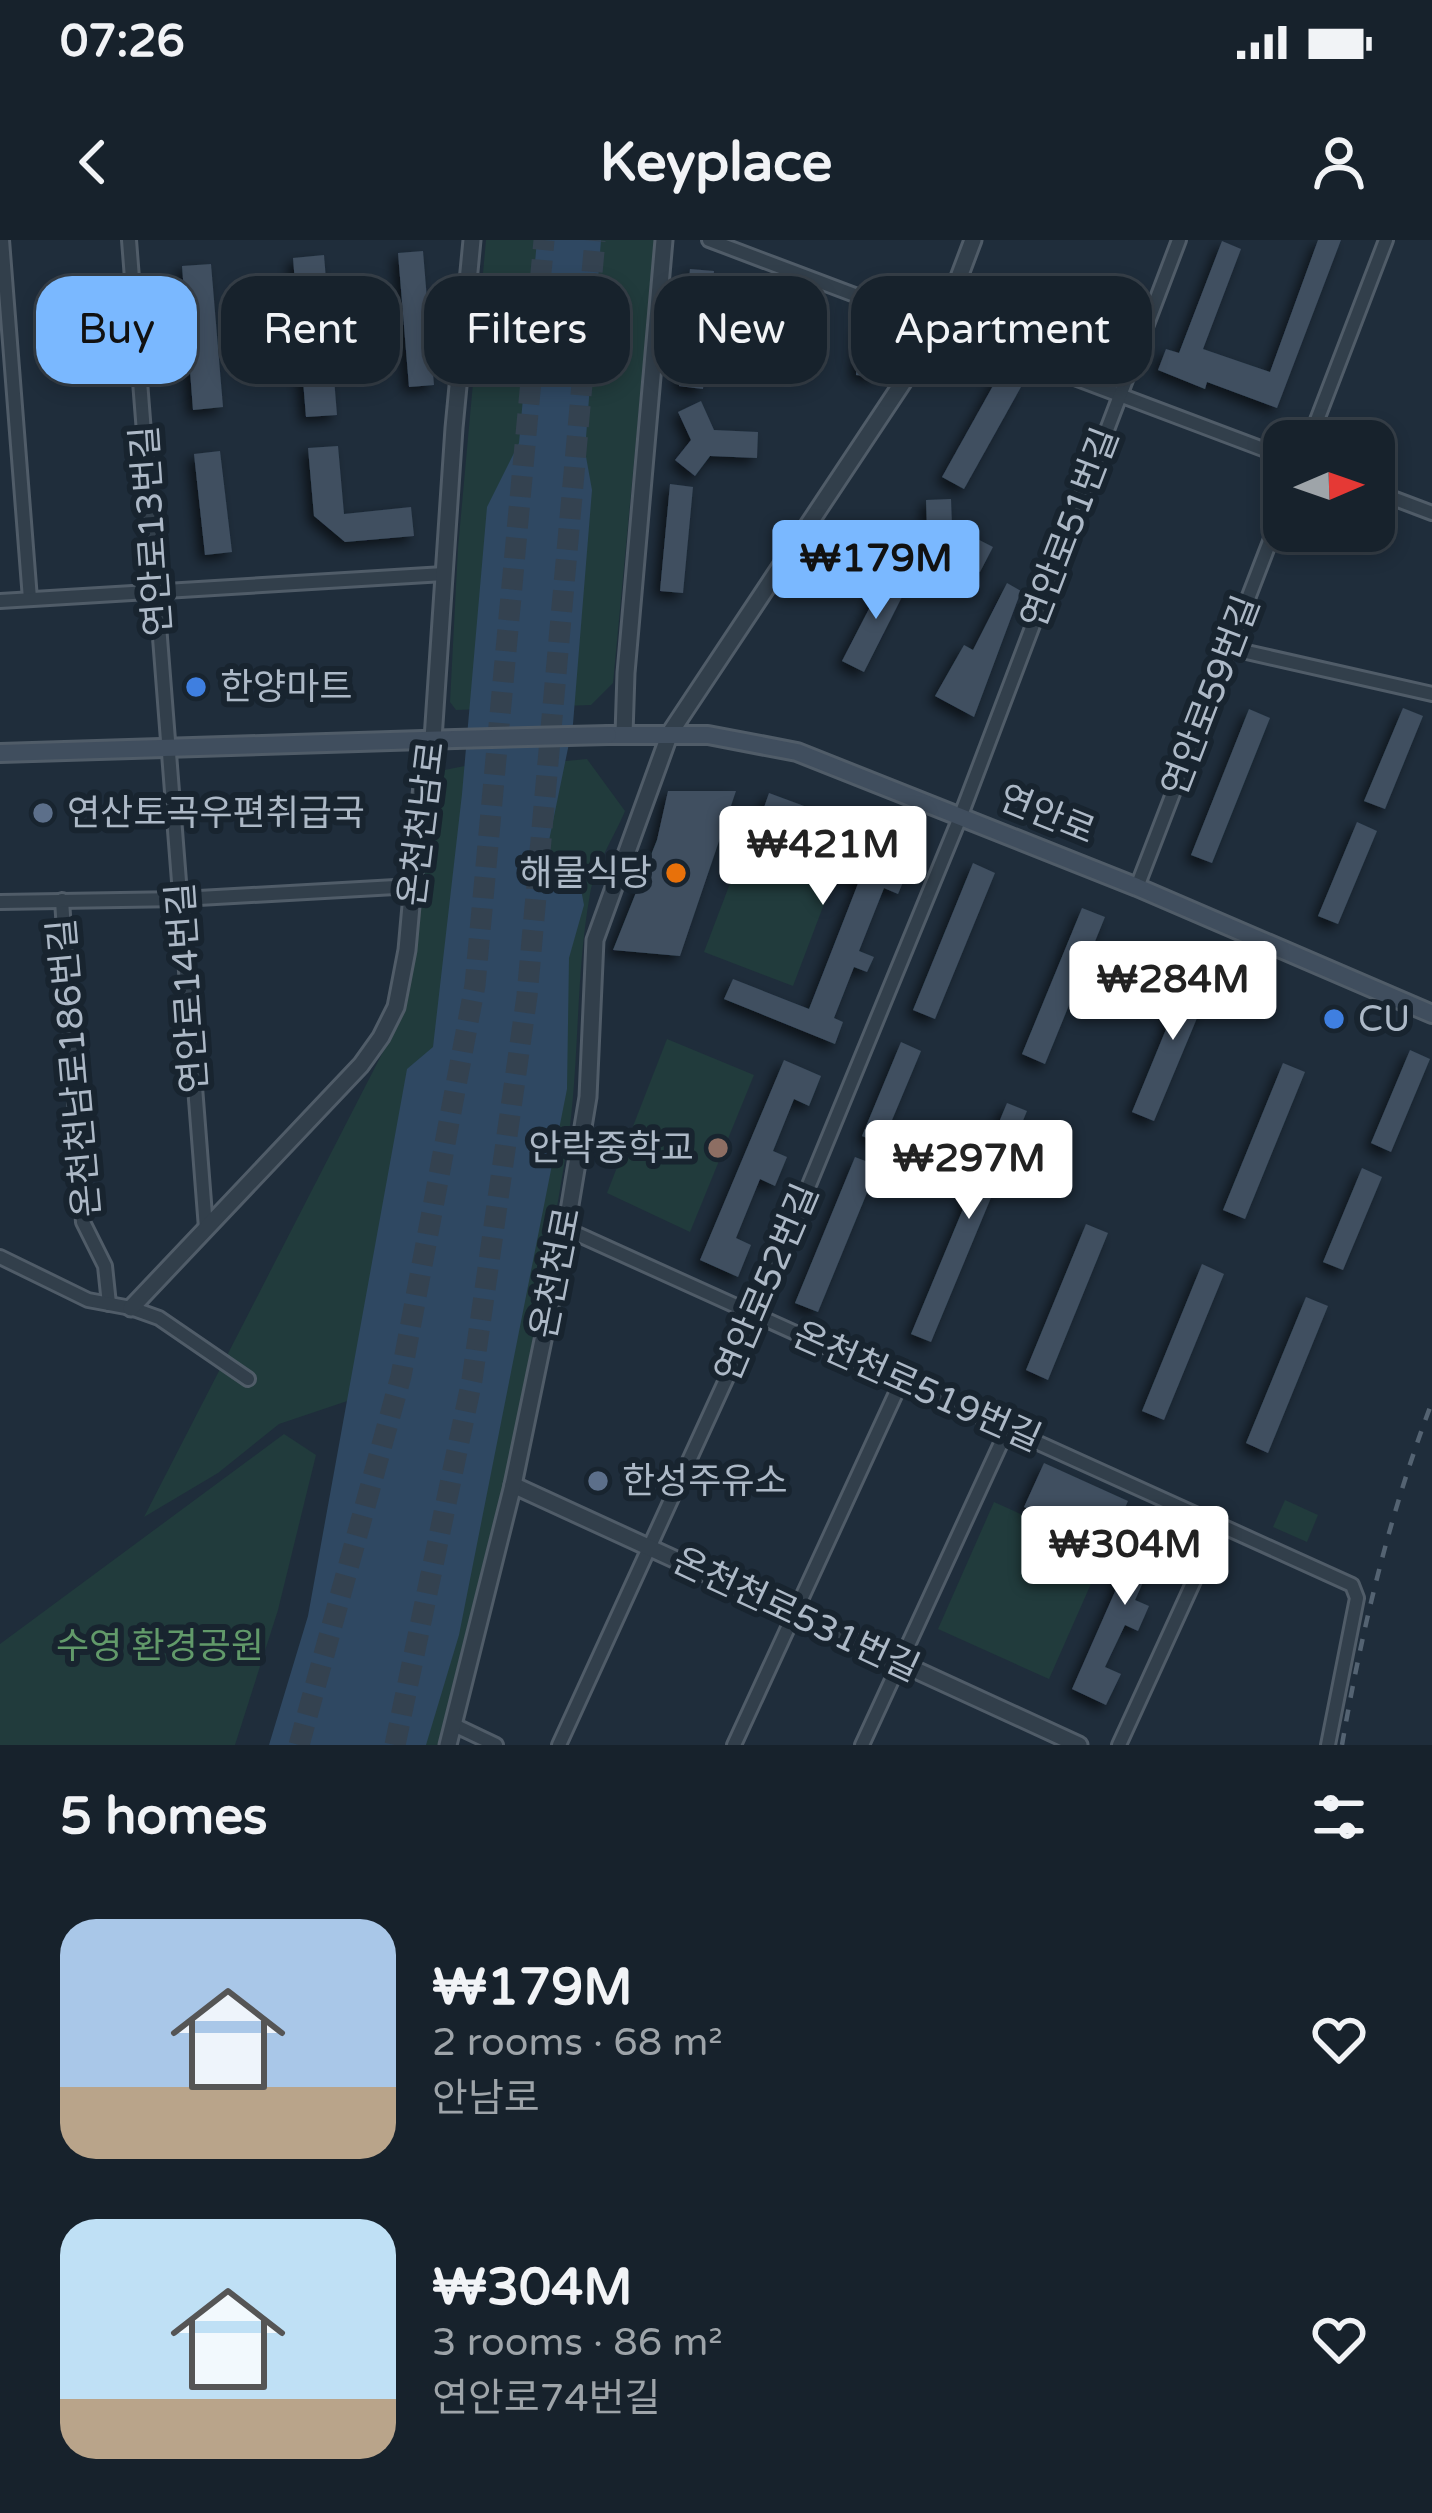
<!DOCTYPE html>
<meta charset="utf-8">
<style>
body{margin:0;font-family:"Varela Round","Noto Sans KR",sans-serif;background:#242f38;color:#f1f3f6;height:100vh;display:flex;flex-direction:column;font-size:45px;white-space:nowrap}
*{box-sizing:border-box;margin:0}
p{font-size:39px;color:#9ea4a9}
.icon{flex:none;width:66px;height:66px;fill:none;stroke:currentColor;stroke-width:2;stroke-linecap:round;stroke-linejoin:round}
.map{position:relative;height:1505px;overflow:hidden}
.details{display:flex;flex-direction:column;background:#17222c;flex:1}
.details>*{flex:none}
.banner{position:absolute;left:36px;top:36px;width:1362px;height:108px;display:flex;gap:24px}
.needle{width:78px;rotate:88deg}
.fabs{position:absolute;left:1263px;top:180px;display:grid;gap:24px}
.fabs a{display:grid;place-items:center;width:132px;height:132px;border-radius:24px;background:#17222c;box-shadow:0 6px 18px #0003,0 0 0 3px #363f48;font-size:60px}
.price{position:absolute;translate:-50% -102px;padding:0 27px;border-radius:12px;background:#fff;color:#222;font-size:39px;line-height:78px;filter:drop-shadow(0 3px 6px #0008)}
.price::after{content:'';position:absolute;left:50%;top:72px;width:36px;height:27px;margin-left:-18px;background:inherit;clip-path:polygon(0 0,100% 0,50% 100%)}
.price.selected{background:#7ab8ff;color:#111}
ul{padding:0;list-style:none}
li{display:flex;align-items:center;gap:36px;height:300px;padding:0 60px}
li span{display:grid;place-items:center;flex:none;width:336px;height:240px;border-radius:36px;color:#555}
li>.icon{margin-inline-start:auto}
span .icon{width:144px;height:144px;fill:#fffc;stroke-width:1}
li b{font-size:51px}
h2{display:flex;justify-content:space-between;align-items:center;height:144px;padding:0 60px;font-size:51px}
.chip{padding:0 42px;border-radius:36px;background:#17222c;box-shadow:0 6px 18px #0003,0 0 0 3px #363f48;font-size:42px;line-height:108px}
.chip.selected{background:#7ab8ff;color:#111}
.status{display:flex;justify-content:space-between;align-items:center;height:84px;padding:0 60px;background:#17222c;direction:ltr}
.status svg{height:33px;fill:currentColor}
header{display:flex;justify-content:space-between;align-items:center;height:156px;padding:0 60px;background:#17222c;font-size:54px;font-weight:700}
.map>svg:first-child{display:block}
.green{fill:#213b3c}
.water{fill:#2f4862}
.building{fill:#3f4f60;filter:url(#shadow)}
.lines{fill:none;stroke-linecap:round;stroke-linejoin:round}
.trunk-tunnel{stroke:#344250;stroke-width:21;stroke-dasharray:21 10;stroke-linecap:butt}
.minor-casing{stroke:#505c68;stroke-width:18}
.tertiary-casing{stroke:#505c68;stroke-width:21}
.secondary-casing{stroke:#505c68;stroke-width:22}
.minor{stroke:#323f4b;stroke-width:12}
.tertiary{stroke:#323f4b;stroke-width:15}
.secondary{stroke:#404e5e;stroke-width:16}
.rail{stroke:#546372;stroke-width:4.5;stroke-dasharray:12 12;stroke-linecap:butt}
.secondary-bridge-casing{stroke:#505c68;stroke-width:22;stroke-linecap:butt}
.secondary-bridge{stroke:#404e5e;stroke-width:16}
.shop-dot{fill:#3f7fe0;stroke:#18242f;stroke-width:4.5}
.service-dot{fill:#5c6f8a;stroke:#18242f;stroke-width:4.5}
.food-dot{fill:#e8710a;stroke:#18242f;stroke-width:4.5}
.education-dot{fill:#8d6e63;stroke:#18242f;stroke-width:4.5}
.labels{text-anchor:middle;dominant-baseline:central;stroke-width:12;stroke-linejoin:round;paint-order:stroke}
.street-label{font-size:36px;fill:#adb9c7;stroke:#18242f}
.poi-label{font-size:36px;fill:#adb9c7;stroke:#18242f;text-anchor:start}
.park-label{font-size:36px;fill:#629a6a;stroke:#18242f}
</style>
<div class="status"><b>07:26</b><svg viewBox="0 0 49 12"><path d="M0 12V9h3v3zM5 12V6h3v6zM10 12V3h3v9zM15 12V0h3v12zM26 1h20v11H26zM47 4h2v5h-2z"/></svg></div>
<header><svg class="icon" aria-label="back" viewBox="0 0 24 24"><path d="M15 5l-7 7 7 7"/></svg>Keyplace<svg class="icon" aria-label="person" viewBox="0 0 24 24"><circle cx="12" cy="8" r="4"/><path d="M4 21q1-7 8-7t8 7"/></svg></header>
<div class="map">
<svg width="1432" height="1505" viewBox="0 0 1432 1505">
<defs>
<filter id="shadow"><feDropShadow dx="-5.5" dy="5.5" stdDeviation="6" flood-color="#0009"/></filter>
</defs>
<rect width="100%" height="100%" fill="#1f2d3b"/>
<!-- green -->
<g class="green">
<polygon points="486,0 655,0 613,443 591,465 456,470 450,462 458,308"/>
<path d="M 587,519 L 625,571 C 614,597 595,626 590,654 C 575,738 580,824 567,908 C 534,1108 492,1308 443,1505 L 414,1505 L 534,630 L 555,522 Z"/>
<polygon points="475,524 383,1149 279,1184 218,1233 144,1277 405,769 429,533"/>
<polygon points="746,601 835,635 793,746 704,712"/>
<polygon points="667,799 754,835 690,992 607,953"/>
<polygon points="284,1194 316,1215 278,1370 235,1505 0,1505 0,1404"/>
<polygon points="1285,1260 1318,1275 1307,1302 1273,1287"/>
<polygon points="994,1262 1105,1312 1049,1439 938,1389"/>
</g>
<!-- water -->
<polygon class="water" points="537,0 601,0 585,211 592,250 573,484 544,625 579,639 584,665 569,718 567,849 459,1395 426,1505 269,1505 308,1376 407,829 433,807 462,554 487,267 519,203"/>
<!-- building -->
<g class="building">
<polygon points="1318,0 1341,0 1277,168 1207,142 1205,149 1158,130 1166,109 1179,113 1222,1 1241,9 1203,109 1270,132"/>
<polygon points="423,11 434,145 409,147 398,13"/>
<polygon points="324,15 337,175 306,177 293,18"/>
<polygon points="211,24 223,167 193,170 182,26"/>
<polygon points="690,29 714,31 703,149 679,146"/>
<polygon points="860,86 896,88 896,105 876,137 856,135"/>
<polygon points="999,135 1021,147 964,249 942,237"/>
<polygon points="701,161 714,190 758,192 757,218 710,216 695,236 675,220 691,200 678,172"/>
<polygon points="338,206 344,274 411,267 414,296 345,302 314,276 308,208"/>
<polygon points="220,211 232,312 205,315 194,214"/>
<polygon points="670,244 693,247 683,353 660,351"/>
<polygon points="951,259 952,286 993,307 980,332 940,312 916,326 903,304 927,290 926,260"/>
<polygon points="888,332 909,343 864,432 842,421"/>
<polygon points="1007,343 1021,351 974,477 935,456 964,405 973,410"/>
<polygon points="1403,468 1423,476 1385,569 1364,561"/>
<polygon points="1249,469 1270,478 1212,623 1191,615"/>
<polygon points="668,551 736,551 680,716 613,710 657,600"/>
<polygon points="769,553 842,580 840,587 880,603 877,609 896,616 889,634 904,640 898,654 884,648 859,711 874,717 867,732 854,727 834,778 843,782 835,804 724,759 733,739 809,769 859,641 752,602"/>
<polygon points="1357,582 1377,591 1338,684 1318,676"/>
<polygon points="973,623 995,633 935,779 913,770"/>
<polygon points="1082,668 1105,677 1045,824 1022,814"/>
<polygon points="1192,726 1215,735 1154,881 1132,872"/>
<polygon points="901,802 921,811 882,904 862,896"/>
<polygon points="1410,810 1430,819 1391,912 1371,903"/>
<polygon points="784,820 821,836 809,866 794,859 773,911 787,917 775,946 760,939 736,998 751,1005 738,1037 700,1020"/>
<polygon points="1283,823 1305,832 1245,979 1223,970"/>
<polygon points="1007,863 1027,871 931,1102 911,1094"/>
<polygon points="855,917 878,926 818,1072 795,1063"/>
<polygon points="1362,928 1382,937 1343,1030 1323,1022"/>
<polygon points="1086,984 1108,993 1048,1140 1026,1130"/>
<polygon points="1202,1024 1224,1034 1164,1180 1142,1171"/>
<polygon points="1306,1057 1328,1066 1268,1213 1246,1203"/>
<polygon points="1044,1223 1128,1261 1108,1306 1024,1267"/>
<polygon points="1150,1272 1186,1289 1175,1314 1159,1307 1135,1360 1149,1366 1138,1391 1125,1385 1105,1427 1121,1434 1106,1465 1072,1449"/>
</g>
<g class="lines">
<!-- trunk-tunnel -->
<g class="trunk-tunnel">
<polyline points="299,1505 401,1136 475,745 544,0"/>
<polyline points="395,1505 472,1140 527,756 595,0"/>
</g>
<defs>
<g id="minor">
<polyline points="2,0 30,359"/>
<polyline points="129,0 206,988"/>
<polyline points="709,0 1284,217"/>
<polyline points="1309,201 1386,0"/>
<polyline points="1374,251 1432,273"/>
<polyline points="0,361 444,334"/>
<polyline points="1229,408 1432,454"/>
<polyline points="1137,647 1284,265"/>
<polyline points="62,660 83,982 105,1026 109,1064"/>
<polyline points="0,662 181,659 413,646"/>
<polyline points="566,989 1352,1345 1357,1358 1328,1505"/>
<polyline points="0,1017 88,1060 131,1068 159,1078 248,1139"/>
<polyline points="454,1485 496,1505"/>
<polyline points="559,1505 756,1074 961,575 1179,0"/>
<polyline points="734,1505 902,1140"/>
<polyline points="862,1505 1008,1188"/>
<polyline points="1119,1505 1220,1284"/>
</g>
<g id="tertiary">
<polyline points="624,494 626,433 664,0"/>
<polyline points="131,1068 361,825 381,797 396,767 407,710 423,533 433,499 454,188 472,0"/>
<polyline points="513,1245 1079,1505"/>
<polyline points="448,1505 513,1245 566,989 588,857 595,700 670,493 941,85 973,0"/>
</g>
<g id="secondary">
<polyline points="608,495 708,495 797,512 1137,647 1432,774"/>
<polyline points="0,513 455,499"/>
</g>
</defs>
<!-- minor casing -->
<use href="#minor" class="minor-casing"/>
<!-- tertiary casing -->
<use href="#tertiary" class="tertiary-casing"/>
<!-- secondary casing -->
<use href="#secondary" class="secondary-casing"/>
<!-- minor -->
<use href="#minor" class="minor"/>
<!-- tertiary -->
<use href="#tertiary" class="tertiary"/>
<!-- secondary -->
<use href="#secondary" class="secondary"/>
<!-- rail -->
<path class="rail" d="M 1342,1505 C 1362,1388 1390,1273 1432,1162"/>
<defs>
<polyline id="secondary-bridge" points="455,499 608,495"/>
</defs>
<!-- secondary-bridge casing -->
<use href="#secondary-bridge" class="secondary-bridge-casing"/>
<!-- secondary-bridge -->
<use href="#secondary-bridge" class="secondary-bridge"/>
</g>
<!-- markers -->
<g class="shop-dot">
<circle cx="196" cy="447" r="12"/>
<circle cx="1334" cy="779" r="12"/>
</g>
<g class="service-dot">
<circle cx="43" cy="573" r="12"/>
<circle cx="598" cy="1241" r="12"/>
</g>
<circle class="food-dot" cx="676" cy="633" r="12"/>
<circle class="education-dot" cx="718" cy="908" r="12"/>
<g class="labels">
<!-- street labels -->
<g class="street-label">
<text transform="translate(1070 288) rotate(-69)">연안로51번길</text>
<text transform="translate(152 291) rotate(-94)">연안로13번길</text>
<text transform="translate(1211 456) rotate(-69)">연안로59번길</text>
<text transform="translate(1047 575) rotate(22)">연안로</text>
<text transform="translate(422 584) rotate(-83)">온천천남로</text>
<text transform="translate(188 748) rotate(-94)">연안로14번길</text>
<text transform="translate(75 828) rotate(-95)">온천천남로186번길</text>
<text transform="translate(556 1033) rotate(-79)">온천천로</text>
<text transform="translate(767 1043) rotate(-67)">연안로52번길</text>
<text transform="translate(917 1147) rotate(24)">온천천로519번길</text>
<text transform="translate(796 1375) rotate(25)">온천천로531번길</text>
</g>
<!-- poi labels -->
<g class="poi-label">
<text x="220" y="447">한양마트</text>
<text x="67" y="573">연산토곡우편취급국</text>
<text x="652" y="633" text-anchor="end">해물식당</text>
<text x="1358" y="779">CU</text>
<text x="694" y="908" text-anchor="end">안락중학교</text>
<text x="622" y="1241">한성주유소</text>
</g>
<!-- park labels -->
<g class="park-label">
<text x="160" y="1406">수영 환경공원</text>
</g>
</g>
</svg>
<div class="fabs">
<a><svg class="needle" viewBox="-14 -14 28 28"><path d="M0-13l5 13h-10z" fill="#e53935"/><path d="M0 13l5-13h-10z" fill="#9ea4a9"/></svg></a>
</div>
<b class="price selected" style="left:876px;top:382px">₩179M</b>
<b class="price" style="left:823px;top:668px">₩421M</b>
<b class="price" style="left:1173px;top:803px">₩284M</b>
<b class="price" style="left:969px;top:982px">₩297M</b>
<b class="price" style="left:1125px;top:1368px">₩304M</b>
<div class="banner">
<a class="chip selected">Buy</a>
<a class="chip">Rent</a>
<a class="chip">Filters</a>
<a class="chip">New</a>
<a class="chip">Apartment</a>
</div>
</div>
<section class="details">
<h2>5 homes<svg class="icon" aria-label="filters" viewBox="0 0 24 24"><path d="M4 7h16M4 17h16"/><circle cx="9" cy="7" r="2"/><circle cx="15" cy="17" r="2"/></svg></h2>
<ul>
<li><span style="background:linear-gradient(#a9c7e8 70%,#b9a48a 0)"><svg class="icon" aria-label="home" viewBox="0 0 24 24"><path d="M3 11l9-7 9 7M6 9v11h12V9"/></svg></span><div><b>₩179M</b><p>2 rooms · 68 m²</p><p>안남로</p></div><svg class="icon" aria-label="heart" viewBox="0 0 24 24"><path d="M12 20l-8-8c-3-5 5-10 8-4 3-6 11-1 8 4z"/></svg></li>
<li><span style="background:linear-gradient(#bfe0f5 75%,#b9a48a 0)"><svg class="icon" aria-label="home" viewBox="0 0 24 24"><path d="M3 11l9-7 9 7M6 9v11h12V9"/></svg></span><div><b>₩304M</b><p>3 rooms · 86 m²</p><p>연안로74번길</p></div><svg class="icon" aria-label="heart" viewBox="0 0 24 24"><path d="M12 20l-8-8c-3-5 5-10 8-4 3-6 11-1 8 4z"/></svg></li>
</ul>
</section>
